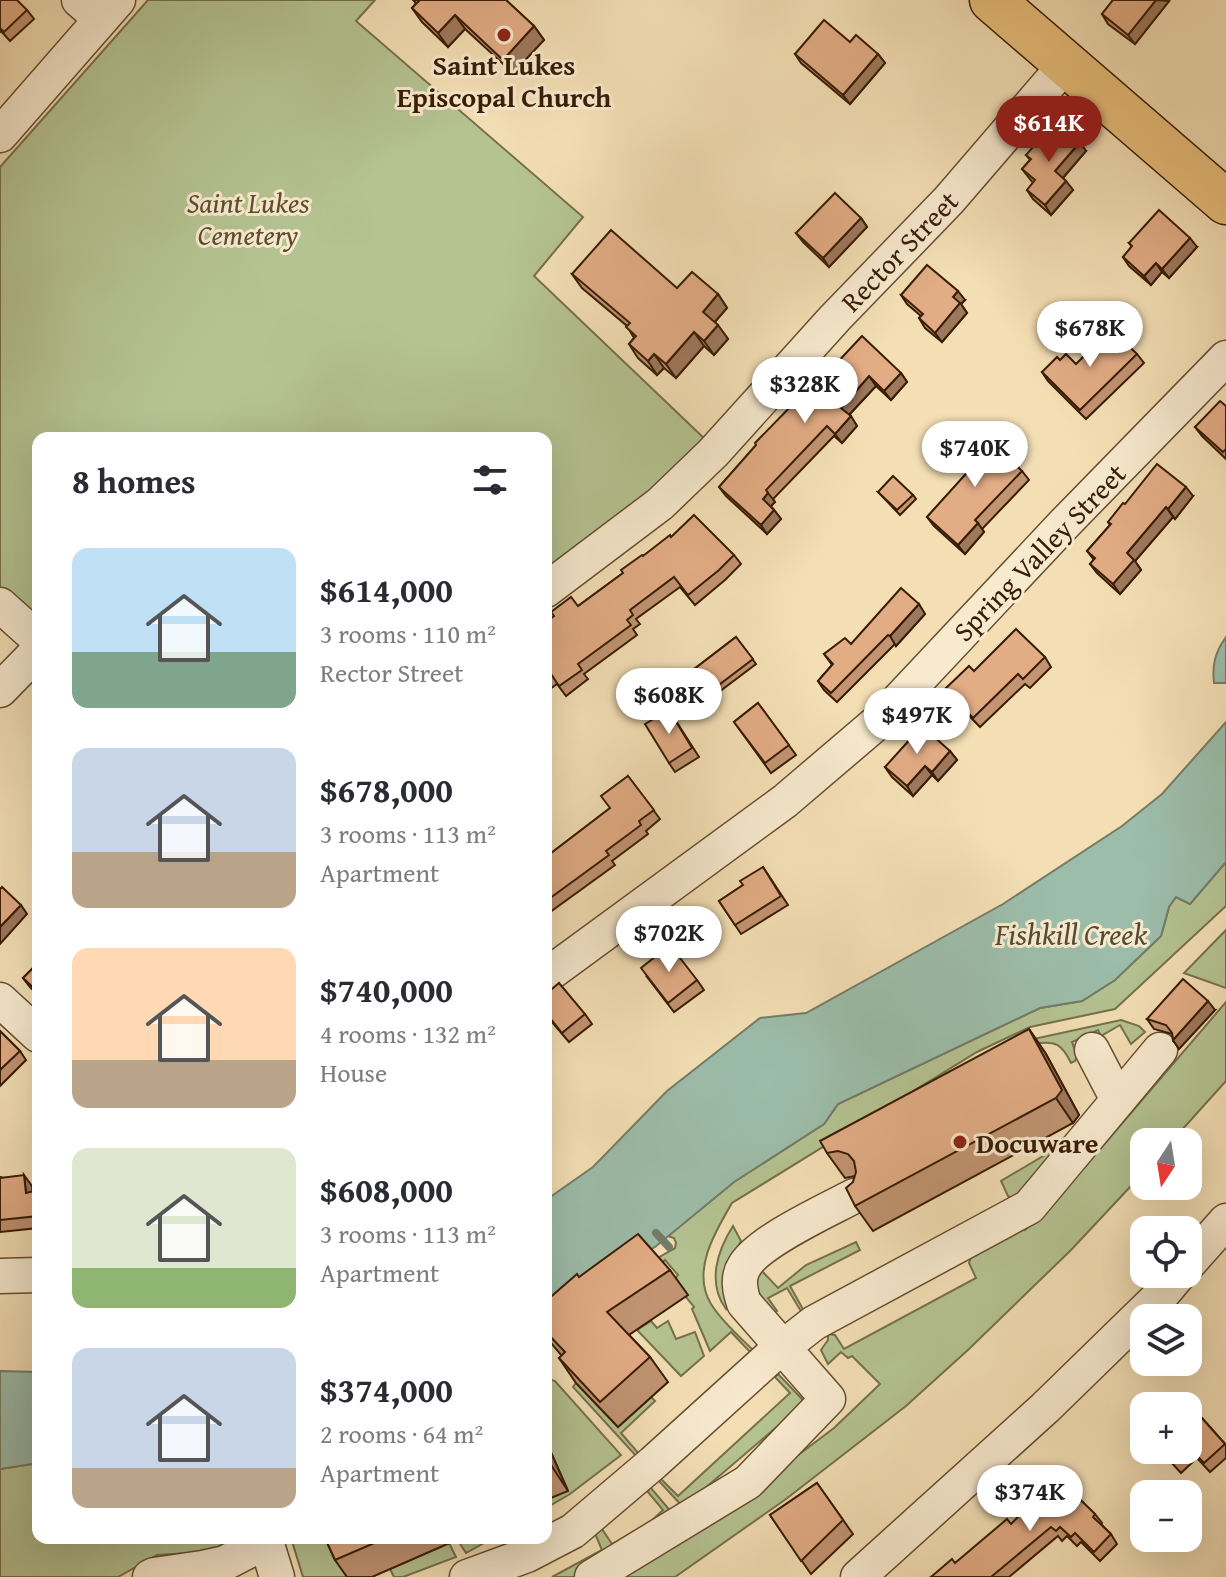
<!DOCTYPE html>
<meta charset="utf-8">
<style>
body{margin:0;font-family:"Gentium Book Plus",serif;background:#f2f2f3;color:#2b2b33;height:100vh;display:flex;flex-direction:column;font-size:30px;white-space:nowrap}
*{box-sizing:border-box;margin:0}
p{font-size:26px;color:#7c7c81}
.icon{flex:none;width:44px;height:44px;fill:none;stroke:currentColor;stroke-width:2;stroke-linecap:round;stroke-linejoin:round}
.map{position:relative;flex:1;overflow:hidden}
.side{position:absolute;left:32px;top:432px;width:520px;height:1112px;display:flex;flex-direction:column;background:#fff;border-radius:16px;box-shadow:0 8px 32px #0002}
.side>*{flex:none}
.needle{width:52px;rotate:192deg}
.buttons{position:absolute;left:1130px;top:1128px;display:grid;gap:16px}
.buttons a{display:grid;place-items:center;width:72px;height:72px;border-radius:16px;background:#fff;box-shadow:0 8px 32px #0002;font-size:40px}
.price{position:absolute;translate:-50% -68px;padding:0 18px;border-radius:28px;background:#fff;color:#222;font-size:26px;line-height:52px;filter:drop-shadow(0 2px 4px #0008)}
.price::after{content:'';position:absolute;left:50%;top:48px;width:24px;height:18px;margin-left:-12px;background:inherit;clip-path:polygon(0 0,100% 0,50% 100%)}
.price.active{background:#8f2418;color:#fff}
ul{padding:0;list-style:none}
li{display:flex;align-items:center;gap:24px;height:200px;padding:0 40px}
li span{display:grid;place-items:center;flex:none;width:224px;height:160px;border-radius:16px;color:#555}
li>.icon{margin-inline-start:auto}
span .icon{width:96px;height:96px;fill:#fffc;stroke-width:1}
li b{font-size:34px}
h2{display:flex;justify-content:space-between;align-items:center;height:96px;padding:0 40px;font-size:34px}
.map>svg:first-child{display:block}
.green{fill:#b5c392;stroke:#76704b;stroke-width:2}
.water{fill:#9cbdaa;stroke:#747d68;stroke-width:2}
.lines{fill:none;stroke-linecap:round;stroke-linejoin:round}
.stream{stroke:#747d68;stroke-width:8}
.minor-casing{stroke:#674d30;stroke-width:37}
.major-casing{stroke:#381c04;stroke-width:47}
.minor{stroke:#f8eacf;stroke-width:34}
.major{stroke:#eac07a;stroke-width:44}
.wall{fill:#c29472;stroke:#381c04;stroke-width:2}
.shaded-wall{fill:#9e785d;stroke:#381c04;stroke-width:2}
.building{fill:#e2ac85;stroke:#381c04;stroke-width:2}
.poi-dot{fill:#8f2418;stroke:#f8eacf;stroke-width:3}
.labels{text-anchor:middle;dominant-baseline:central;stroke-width:6;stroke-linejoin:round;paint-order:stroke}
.poi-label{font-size:28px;font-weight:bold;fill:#381c04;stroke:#f8eacf}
.park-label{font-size:28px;font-style:italic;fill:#5e4e2f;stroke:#f8eacf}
.street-label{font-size:28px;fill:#381c04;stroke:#f8eacf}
.water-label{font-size:30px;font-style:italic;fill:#564c36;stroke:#f8eacf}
</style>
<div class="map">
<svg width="1226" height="1577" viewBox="0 0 1226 1577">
<rect width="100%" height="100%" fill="#f4dfb5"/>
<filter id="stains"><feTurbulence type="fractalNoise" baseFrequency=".0025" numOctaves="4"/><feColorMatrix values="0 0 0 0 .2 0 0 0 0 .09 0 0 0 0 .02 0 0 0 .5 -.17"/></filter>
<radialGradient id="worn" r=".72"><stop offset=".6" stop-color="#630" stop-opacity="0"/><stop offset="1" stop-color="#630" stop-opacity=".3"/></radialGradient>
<!-- green -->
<g class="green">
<polygon points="148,0 375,0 356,21 583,217 534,276 708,442 546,580 546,438 38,438 38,639 0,605 0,167"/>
<path d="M 1226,862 L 1226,906 L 1115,1009 L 1030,1027 L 977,1052 L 732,1203 C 715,1232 691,1271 711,1304 C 722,1322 740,1337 754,1351 L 750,1352 L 731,1332 L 710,1351 L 692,1309 L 694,1307 L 686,1297 L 687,1295 L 674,1280 L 678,1275 L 665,1260 L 660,1264 L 656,1259 L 675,1248 L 676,1243 L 674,1238 L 668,1236 L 734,1182 L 824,1124 L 838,1104 L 1040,1008 L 1082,1001 L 1115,980 L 1161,936 L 1169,907 L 1176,897 L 1190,904 Z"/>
<polygon points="1226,930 1226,988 1184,973"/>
<polygon points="1226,1002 1226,1081 1171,1142 1144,1142 1144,1172 1071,1250 969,1349 906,1406 786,1499 675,1577 612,1577 761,1483 834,1428 880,1384 852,1356 848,1358 841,1352 828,1364 821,1350 828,1340 828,1334 835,1335 844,1349 976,1278 969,1263 971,1256 1022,1227 1025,1230 1089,1162"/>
<path d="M 1121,1020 L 1139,1026 L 1145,1032 L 1131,1044 L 1120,1025 L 1101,1036 L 1098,1030 L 1072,1042 L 1077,1056 L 1075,1061 L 1071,1063 C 1062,1044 1055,1040 1034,1044 L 1029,1040 Z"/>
<polygon points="1065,1143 1023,1194 1011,1198 1008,1196 1001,1181"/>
<path d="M 733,1226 L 741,1241 C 728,1269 718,1270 729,1303 L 726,1309 C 707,1283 717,1251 733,1226 Z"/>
<polygon points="856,1242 860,1250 790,1286 804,1311 802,1313 787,1288 768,1298 777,1311 775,1313 756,1290 756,1279 762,1271 778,1288 806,1265"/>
<polygon points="651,1321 657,1328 668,1321 676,1339 695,1332 704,1356 681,1376 637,1330"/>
<polygon points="778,1374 802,1399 803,1403 800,1407 683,1507 658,1480 661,1479 678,1496 790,1393 775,1377"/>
<polygon points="546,1378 555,1381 621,1455 570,1494 546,1508"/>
<polygon points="576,1383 618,1427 651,1397 655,1401 621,1433 640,1455 637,1457 573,1387"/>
<polygon points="32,1464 38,1467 38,1538 233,1538 222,1547 206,1552 157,1555 118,1577 0,1577 0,1469"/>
<polygon points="650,1487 673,1514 578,1577 552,1577 602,1550 594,1531 600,1526 612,1544 648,1524 663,1510 648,1492"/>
<polygon points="291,1538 346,1538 349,1577 303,1577"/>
<polygon points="461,1538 493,1538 466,1553 457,1539"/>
<polygon points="449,1543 456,1557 403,1577 394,1577 390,1569"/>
</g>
<!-- water -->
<g class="water">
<path d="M 1226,637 L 1226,683 L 1214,683 C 1212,665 1215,652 1226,637 Z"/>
<polygon points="1226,722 1226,862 1190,904 1176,897 1169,907 1161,936 1115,980 1082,1001 1040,1008 838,1104 824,1124 734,1182 655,1247 555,1302 546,1315 546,1200 593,1167 667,1091 760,1018 806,1013 1003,904 1122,826 1162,794"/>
<polygon points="0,1371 38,1372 38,1467 32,1464 0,1469"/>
</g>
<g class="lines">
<!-- stream -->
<polyline class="stream" points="656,1233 669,1247"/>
<defs>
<g id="minor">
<polyline points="79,0 101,19"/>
<polyline points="0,135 118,0"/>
<polyline points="546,590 660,504 713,453 835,318 949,200 1066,64"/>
<polyline points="0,605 38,639"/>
<polyline points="0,690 38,651"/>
<polyline points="546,976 785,801 880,720 1065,523 1226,358"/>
<polyline points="0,1000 38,1035"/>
<polyline points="1092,1050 1118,1100"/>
<polyline points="1188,1264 1226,1221"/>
<polyline points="0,1276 38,1275"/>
<polyline points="265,1538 277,1577"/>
<polyline points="150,1577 154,1575 202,1568 225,1563 267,1541"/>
<polyline points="467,1577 527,1555 573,1531 653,1463 769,1358 814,1323 1029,1207 1160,1050"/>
<path d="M 592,1577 L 748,1482 L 828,1399 L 744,1303 C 740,1291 737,1278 744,1267 C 757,1242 828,1210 854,1196"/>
<polyline points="858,1577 1045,1408 1163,1293 1179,1274"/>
</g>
<polyline id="major" points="992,0 1226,202"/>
</defs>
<!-- minor casing -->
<use href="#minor" class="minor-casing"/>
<!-- major casing -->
<use href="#major" class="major-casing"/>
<!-- minor -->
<use href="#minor" class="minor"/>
<!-- major -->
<use href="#major" class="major"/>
</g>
<!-- wall -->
<g class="wall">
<polygon points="0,0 27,10 34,19 10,41 1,31 0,32"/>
<polygon points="413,0 506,0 534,26 544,40 513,73 465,29 448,47 422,22 412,8 416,3"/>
<polygon points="1113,0 1168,0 1169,1 1135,44 1108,24 1102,14"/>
<polygon points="850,42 878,54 885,63 850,104 801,63 795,54"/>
<polygon points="1054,139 1086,151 1063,178 1073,190 1051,215 1033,199 1027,190 1033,183 1022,169 1030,160 1026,155"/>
<polygon points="861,218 867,227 829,267 803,242 796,233"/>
<polygon points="1129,243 1197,247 1169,278 1162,272 1151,285 1129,266 1123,257 1132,247"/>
<polygon points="572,274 718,294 727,308 715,322 728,339 714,355 704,346 676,378 664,368 657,375 638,358 629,344 634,338 627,326 582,288"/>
<polygon points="901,295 965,300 961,304 967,313 942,342 925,328 919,318 921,316 907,304"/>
<polygon points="1137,354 1144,363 1086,419 1048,381 1042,372 1060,360 1076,364"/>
<polygon points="901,373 907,382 891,400 876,386 849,415 857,426 842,443 834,436 773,499 775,502 771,506 781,519 767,534 726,496 719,487 794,403 791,399 819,382"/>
<polygon points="1226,406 1226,459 1202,436 1195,427"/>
<polygon points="961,454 1022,471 1029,480 982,529 984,532 965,554 934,526 927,517 972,468"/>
<polygon points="878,492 913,495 916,499 900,515"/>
<polygon points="1193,496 1175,519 1173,517 1135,561 1141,570 1120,594 1097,573 1090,564 1094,560 1087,551 1110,525 1108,522 1125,504"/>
<polygon points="671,537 734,555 741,564 725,580 695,605 680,587 636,619 640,624 633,629 637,635 584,674 588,679 566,696 557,684 550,689 547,685 546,686 546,622 578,606 623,573 643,556"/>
<polygon points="925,614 896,646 895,644 837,702 824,690 818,681 832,665 824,654"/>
<polygon points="736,637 756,664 695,710 676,683"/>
<polygon points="1045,657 1051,667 1030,688 1025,684 980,727 952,698 945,689 974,671"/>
<polygon points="758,703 796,755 771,773 734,722"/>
<polygon points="669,710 699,757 675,772 669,763"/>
<polygon points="950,751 957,760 938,781 932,775 913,796 892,777 885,767"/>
<polygon points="628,776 660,819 646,831 648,834 612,861 615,865 546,915 546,857 610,808"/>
<polygon points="763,867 788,905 741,934 719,901 743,885"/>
<polygon points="38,963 38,995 30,987 23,978"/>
<polygon points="647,977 697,980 704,990 674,1012"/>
<polygon points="546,994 585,1014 592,1024 569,1042 546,1015"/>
<polygon points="1215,1010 1179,1049 1173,1040 1172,1034 1154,1029 1147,1019"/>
<polygon points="1029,1029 1046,1054 1079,1115 1073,1123 873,1231 855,1206 853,1182 855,1176 845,1178 827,1153"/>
<polygon points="0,1031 20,1051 26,1060 0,1086"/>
<polygon points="0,1177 32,1186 33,1191 38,1190 38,1228 0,1232"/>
<polygon points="670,1270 688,1295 629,1335 650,1357 668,1382 618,1427 576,1383 559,1358 562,1356 546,1337 546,1301 579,1277"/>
<polygon points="1185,1399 1226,1445 1226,1458 1210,1472 1197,1458 1181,1473 1160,1450 1188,1450"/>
<polygon points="546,1443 549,1448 568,1491 546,1500"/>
<polygon points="817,1483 853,1534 811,1574 770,1515"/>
<polygon points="1095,1514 1102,1523 1101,1524 1111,1534 1117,1544 1100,1561 1081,1542 1077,1546 1067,1536 1062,1541 1058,1536 1009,1577 931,1577 955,1563 1011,1524"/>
<polygon points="325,1538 461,1538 372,1577 347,1577 335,1560"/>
</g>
<!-- shaded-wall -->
<g class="shaded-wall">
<polygon points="1156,0 1169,1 1135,44 1128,35"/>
<polygon points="455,15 465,29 448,47 438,33"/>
<polygon points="534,26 544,40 513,73 503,60"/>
<polygon points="878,54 885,63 850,104 843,95"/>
<polygon points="1080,142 1086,151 1061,180 1055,171"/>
<polygon points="1066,181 1073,190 1051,215 1045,205"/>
<polygon points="861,218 867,227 829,267 823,258"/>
<polygon points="1190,238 1197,247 1169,278 1162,269"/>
<polygon points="1156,263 1162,272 1151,285 1144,276"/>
<polygon points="958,291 965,300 961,304 967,313 942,342 935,333 953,297"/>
<polygon points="718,294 727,308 712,325 703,312"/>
<polygon points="718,325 728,339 714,355 704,341"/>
<polygon points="694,332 704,346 676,378 666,364"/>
<polygon points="654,354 664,368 657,375 648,361"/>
<polygon points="901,373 907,382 891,400 884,391"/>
<polygon points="869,376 876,386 847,417 841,408"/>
<polygon points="851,416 857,426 842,443 835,434"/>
<polygon points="1186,487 1193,496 1175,519 1168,509"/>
<polygon points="768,493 775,502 769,508 763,499"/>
<polygon points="1166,507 1173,517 1135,561 1141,570 1120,594 1113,584 1127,553"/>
<polygon points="774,510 781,519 767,534 761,525"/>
<polygon points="978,523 984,532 965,554 958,545"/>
<polygon points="919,604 925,614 896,646 890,636"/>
<polygon points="950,751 957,760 938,781 932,772"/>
<polygon points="925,766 932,775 913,796 907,786"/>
<polygon points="21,905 27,914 0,944 0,927"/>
<polygon points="1208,1001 1215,1010 1179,1049 1173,1040"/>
<polygon points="1029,1029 1046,1054 1079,1115 1073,1123 1056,1098"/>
<polygon points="24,1175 32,1186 34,1204 26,1193"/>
<polygon points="546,1443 549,1448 568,1491 551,1465 546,1455"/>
</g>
<!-- building -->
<g class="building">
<polygon points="0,0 17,0 27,10 4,32 0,28"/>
<polygon points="418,0 506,0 534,26 503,60 455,15 438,33 412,8 419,1"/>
<polygon points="1113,0 1156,0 1128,35 1102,14"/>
<polygon points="824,20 850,42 856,35 878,54 843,95 795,54"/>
<polygon points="1063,127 1080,142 1055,171 1066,181 1045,205 1027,190 1035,180 1022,169 1031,159 1026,155 1046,132 1054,139"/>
<polygon points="835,193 861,218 823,258 796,233"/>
<polygon points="1159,210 1190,238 1162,269 1156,263 1144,276 1123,257 1132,246 1129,243"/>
<polygon points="611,230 677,288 692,272 718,294 703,312 718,325 704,341 694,332 666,364 654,354 648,361 629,344 636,336 626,327 630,323 572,274"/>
<polygon points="927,265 958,291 953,297 960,303 935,333 919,318 923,314 901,295"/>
<polygon points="1111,329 1137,354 1080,410 1042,372 1057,357 1060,360 1066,354 1076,364"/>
<polygon points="862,336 901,373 884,391 869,376 841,408 851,416 835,434 827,426 766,490 768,493 763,499 774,510 761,525 719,487 756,445 755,443 795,402 791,399 812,376 819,382"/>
<polygon points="1220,401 1226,406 1226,449 1223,452 1195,427"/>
<polygon points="982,432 1022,471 975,520 978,523 958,545 927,517 973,466 961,454"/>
<polygon points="1157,464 1186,487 1168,509 1166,507 1127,553 1134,560 1113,584 1090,564 1095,558 1087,551 1111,524 1108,522 1123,503 1125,504"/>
<polygon points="893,476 913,495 897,510 878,492"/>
<polygon points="694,515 734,555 719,570 688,595 674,577 630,610 633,615 627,620 631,625 578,664 582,670 559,686 551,674 546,678 546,622 554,616 551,612 571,597 578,606 623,573 621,570 642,555 643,556 670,535 671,537"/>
<polygon points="901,588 919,604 890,636 888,635 831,693 818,681 833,664 824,654 845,638 851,644"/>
<polygon points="1016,629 1045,657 1023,679 1018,674 973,718 945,689 969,666 974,671"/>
<polygon points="736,637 753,659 691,706 676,683"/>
<polygon points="758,703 789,745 765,763 734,722"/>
<polygon points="669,710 692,748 669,763 645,724"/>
<polygon points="922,726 950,751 932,772 925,766 907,786 885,767"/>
<polygon points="628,776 654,810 639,821 641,825 606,851 609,855 546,901 546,857 610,808 601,796"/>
<polygon points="763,867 781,896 735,925 719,901 743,885 740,881"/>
<polygon points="2,887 21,905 0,927 0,889"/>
<polygon points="670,945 697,980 668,1003 641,968"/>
<polygon points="38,963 38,992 23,978"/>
<polygon points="1183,979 1208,1001 1173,1040 1172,1033 1166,1025 1147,1019"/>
<polygon points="559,983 585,1014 562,1033 546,1013 546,994"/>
<polygon points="1029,1029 1062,1090 1056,1098 855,1206 846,1188 853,1182 856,1172 854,1161 848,1154 838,1151 827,1153 820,1141"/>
<polygon points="0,1031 20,1051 0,1070"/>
<polygon points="24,1175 26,1193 38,1190 38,1216 0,1220 0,1178"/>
<polygon points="638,1234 670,1270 607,1312 650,1357 600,1402 559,1358 565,1352 546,1332 546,1301 577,1274 579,1277"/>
<polygon points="1185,1399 1225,1444 1204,1463 1191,1449 1174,1463 1162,1450 1188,1450 1188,1406 1177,1406"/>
<polygon points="546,1455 551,1465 546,1467"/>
<polygon points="1057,1477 1095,1514 1093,1517 1111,1534 1094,1552 1075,1533 1071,1537 1060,1527 1056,1531 1051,1527 991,1577 931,1577 952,1559 955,1563 1007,1519 1011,1524"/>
<polygon points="817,1483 843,1520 801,1561 770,1515"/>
<polygon points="325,1538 386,1538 335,1560"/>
</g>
<!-- markers -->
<g class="poi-dot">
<circle cx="504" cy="35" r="8"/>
<circle cx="960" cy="1142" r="8"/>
</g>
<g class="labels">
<!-- poi labels -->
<g class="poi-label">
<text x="504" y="64">Saint Lukes<tspan x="504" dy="32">Episcopal Church</tspan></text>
<text x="976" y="1142" text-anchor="start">Docuware</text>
</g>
<!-- park labels -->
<g class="park-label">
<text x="248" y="202">Saint Lukes<tspan x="248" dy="32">Cemetery</tspan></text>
</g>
<!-- street labels -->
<g class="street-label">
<text transform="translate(899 251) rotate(-46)">Rector Street</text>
<text transform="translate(1039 552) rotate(-46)">Spring Valley Street</text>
</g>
<!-- water labels -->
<g class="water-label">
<text x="1071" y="934">Fishkill Creek</text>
</g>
</g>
<rect width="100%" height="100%" filter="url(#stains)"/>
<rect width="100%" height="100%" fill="url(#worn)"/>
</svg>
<div class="buttons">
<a><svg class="needle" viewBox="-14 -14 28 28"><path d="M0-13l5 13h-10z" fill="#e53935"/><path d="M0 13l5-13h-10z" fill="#7c7c81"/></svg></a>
<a><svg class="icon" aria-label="locate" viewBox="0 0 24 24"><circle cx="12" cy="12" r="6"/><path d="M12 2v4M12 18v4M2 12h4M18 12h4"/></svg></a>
<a><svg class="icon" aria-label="layers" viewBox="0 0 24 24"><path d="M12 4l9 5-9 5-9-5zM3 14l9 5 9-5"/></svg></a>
<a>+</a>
<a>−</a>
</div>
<b class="price active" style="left:1049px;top:164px">$614K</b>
<b class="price" style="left:1090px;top:369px">$678K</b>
<b class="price" style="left:805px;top:425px">$328K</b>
<b class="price" style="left:975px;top:489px">$740K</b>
<b class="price" style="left:669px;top:736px">$608K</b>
<b class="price" style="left:917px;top:756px">$497K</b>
<b class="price" style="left:669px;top:974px">$702K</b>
<b class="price" style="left:1030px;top:1533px">$374K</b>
<section class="side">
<h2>8 homes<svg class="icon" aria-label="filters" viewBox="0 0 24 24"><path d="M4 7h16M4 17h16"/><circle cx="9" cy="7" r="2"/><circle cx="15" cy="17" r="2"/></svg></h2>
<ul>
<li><span style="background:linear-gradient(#bfe0f5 65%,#7fa58c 0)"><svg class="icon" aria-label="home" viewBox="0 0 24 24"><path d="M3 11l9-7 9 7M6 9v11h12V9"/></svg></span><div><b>$614,000</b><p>3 rooms · 110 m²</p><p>Rector Street</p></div></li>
<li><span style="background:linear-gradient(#c9d6e8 65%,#b9a48a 0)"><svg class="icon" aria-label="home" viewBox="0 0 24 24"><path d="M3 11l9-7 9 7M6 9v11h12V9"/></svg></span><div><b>$678,000</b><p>3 rooms · 113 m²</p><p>Apartment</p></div></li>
<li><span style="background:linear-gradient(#ffd9b3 70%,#b9a48a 0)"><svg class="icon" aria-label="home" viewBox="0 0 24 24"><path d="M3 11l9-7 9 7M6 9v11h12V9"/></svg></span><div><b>$740,000</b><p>4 rooms · 132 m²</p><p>House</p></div></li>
<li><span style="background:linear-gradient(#dfe7d0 75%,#8fb573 0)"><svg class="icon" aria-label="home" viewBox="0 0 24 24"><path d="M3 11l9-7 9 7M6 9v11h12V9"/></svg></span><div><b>$608,000</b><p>3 rooms · 113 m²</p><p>Apartment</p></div></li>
<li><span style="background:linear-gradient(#c9d6e8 75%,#b9a48a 0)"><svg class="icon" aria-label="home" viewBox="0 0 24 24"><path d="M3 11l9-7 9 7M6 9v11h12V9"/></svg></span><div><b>$374,000</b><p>2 rooms · 64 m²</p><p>Apartment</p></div></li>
</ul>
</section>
</div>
